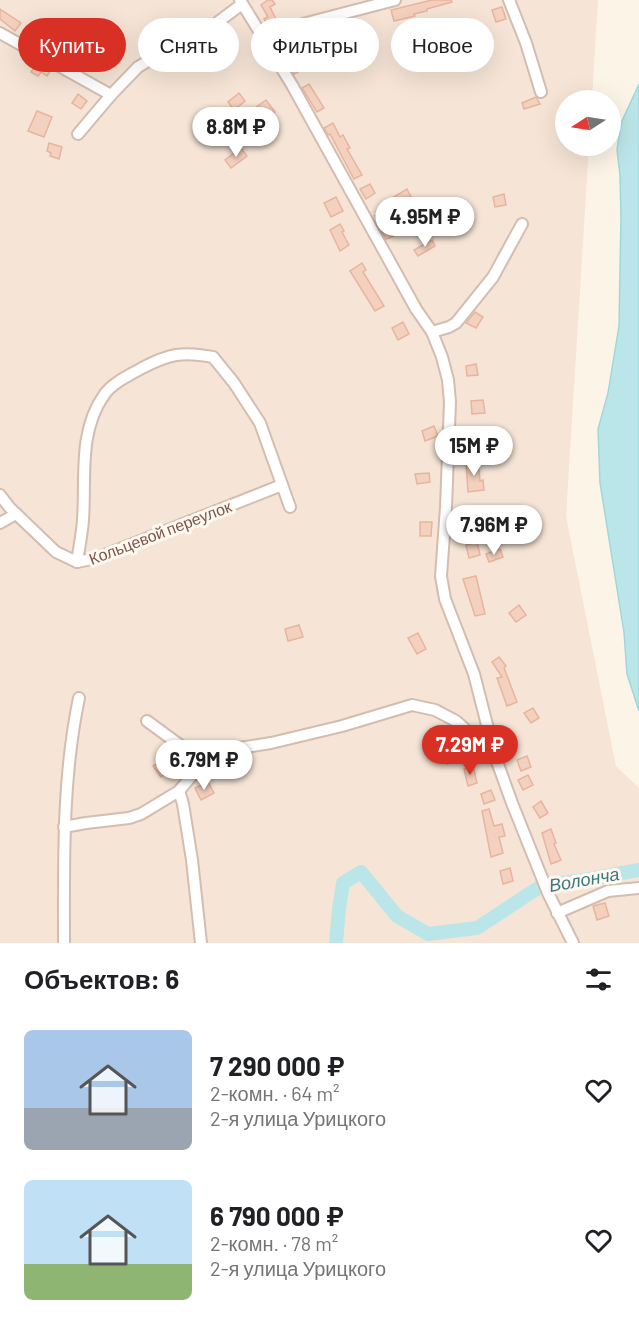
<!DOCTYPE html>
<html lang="ru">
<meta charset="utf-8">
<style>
body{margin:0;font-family:Barlow,sans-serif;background:#f6f6f6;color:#202124;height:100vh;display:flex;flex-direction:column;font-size:22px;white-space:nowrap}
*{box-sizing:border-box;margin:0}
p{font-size:20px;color:#757577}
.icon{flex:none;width:33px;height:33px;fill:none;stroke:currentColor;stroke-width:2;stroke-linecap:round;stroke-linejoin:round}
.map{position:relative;height:943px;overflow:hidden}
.details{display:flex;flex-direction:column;background:#fff;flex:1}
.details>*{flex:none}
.banner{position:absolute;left:18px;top:18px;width:603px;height:54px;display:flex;gap:12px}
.needle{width:39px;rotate:258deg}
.tools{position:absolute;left:555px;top:90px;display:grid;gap:12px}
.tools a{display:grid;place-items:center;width:66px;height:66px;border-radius:50%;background:#fff;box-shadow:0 6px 24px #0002;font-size:30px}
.price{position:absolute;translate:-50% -51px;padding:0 14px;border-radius:21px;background:#fff;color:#222;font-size:20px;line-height:39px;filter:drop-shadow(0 2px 3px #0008)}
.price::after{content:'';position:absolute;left:50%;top:36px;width:18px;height:14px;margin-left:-9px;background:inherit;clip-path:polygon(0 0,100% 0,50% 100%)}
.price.on{background:#d93025;color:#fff}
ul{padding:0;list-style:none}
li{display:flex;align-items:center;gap:18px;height:150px;padding:0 24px}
li span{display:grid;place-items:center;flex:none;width:168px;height:120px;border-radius:9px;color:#555}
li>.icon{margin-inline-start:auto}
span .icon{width:72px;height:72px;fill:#fffc;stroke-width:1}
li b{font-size:26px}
h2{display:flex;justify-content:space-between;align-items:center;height:72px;padding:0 24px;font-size:26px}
.pill{padding:0 21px;border-radius:27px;background:#fff;box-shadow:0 6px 24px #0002;font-size:21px;line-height:54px}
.pill.on{background:#d93025;color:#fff}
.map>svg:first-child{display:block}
.residential{fill:#f6e5d6}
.water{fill:#bbe6e9;stroke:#a1d7db;stroke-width:1.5}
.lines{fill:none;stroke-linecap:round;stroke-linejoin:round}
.river{stroke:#bbe6e9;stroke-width:14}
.building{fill:#f4d0be;stroke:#e8b49e;stroke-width:1.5}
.minor-casing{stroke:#d3bdb0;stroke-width:14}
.minor{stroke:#fff;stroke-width:10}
.labels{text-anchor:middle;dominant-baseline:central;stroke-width:6;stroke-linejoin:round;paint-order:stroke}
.street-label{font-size:16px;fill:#7a574a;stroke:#fff8f0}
.water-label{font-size:18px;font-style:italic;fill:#3c797f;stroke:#fff8f0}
</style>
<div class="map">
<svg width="639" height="943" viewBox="0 0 639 943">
<rect width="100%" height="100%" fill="#fdf4e8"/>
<!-- residential -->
<polygon class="residential" points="0,0 598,0 592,100 566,100 566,146 589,146 566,516 616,766 639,788 639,943 0,943"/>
<!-- water -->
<polygon class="water" points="639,84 639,711 627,674 624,632 600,483 598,429 608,393 619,326 621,217 620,175 617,150 619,136 622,121"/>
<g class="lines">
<!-- river -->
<polyline class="river" points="336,943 339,909 343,883 361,872 397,916 428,934 477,928 541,886 590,879 639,870"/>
</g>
<!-- building -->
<g class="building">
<polygon points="268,0 272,0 275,4 270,7 279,25 270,29 264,19 268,17 261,5"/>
<polygon points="432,0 451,0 452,2 427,9 427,11 414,14 415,16 394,21 391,10"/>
<polygon points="502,7 506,19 496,22 492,10"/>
<polygon points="0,9 21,23 15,31 0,19"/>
<polygon points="354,20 359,32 344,37 340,25"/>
<polygon points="35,33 54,46 57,43 66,52 61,58 43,44 41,47 30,40"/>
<polygon points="296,59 302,70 294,74 288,64"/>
<polygon points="37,62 51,70 47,76 41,72 38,76 31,72"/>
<polygon points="309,84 324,108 317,112 302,88"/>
<polygon points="239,93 245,101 234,110 228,102"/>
<polygon points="78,94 87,101 81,109 72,103"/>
<polygon points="536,97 540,104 524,109 522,103"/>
<polygon points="266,100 275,112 264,120 255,108"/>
<polygon points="37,111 52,117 44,137 28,131"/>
<polygon points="333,123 340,137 343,135 350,148 347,149 362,175 354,179 330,134 328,135 324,128"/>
<polygon points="49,143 62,147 59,159 50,156 51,153 47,151"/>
<polygon points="241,148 247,156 231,168 225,160"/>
<polygon points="370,184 375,193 366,199 360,189"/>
<polygon points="407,189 411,197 397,205 392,198"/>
<polygon points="504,194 506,205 495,207 493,197"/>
<polygon points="336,197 343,211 331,217 324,203"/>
<polygon points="386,208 391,216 386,219 394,236 386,239 381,230 383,229 375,216"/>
<polygon points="340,224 344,231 342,232 349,245 340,251 330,230"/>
<polygon points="432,240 435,246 418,256 414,250"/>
<polygon points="362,263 366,270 363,272 384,306 375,311 350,271"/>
<polygon points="475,312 483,317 476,328 466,323"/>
<polygon points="403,322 409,334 398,340 392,328"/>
<polygon points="476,364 478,375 467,376 466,366"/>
<polygon points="483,400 485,413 472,414 471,401"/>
<polygon points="434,426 438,436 425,441 422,431"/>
<polygon points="506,447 508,458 495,460 494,449"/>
<polygon points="478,460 480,481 483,480 484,490 468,492 466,462"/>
<polygon points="429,473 430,482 417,484 415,474"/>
<polygon points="483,511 487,526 478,529 474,513"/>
<polygon points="420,522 432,522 431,536 420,536"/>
<polygon points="477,542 480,555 469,558 466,545"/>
<polygon points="500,549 503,557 489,562 486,554"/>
<polygon points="476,576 485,614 475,616 463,579"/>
<polygon points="519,605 526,615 516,622 509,613"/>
<polygon points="299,625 303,637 288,641 285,629"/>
<polygon points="418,633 426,649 417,654 408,638"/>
<polygon points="499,657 506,666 504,668 517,702 507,706 497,678 502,677 492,662"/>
<polygon points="533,708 539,718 531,723 524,713"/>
<polygon points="436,731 445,743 436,749 428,737"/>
<polygon points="455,750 458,761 447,764 444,753"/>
<polygon points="527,756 531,767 521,771 517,760"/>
<polygon points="161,761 169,772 161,777 153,766"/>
<polygon points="473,766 477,783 468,786 464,769"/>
<polygon points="528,775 533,785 523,790 518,780"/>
<polygon points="208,782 214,793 201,800 195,788"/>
<polygon points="491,790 495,800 484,804 481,794"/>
<polygon points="541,801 548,813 540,818 533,807"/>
<polygon points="489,809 494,826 502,824 505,836 499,837 503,853 491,857 482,811"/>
<polygon points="551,829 556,843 554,844 561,860 551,864 542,833"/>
<polygon points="510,868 513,881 503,884 500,871"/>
<polygon points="605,903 609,916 597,920 593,906"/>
</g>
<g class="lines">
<defs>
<g id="minor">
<polyline points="240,0 292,85 416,309 432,332 442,357 448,380 450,402 446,507 441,576 445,599 474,674 495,756 512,803 548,893 573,943"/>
<polyline points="509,0 526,43 541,92"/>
<polyline points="0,33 111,95 138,67 158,55 194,40 242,4"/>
<polyline points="268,45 295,26 395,0"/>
<polyline points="78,134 111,95"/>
<polyline points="432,332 449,327 456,323 493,277 522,224"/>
<polyline points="0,495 10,508 56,552 77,562"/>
<polyline points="0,523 16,514"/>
<path d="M 77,562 C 79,548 82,534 83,520 C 86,478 78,432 104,395 C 112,383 130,375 142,368 C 169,354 182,351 213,357 L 234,383 L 260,423 L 290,507"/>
<polyline points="77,562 97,558 282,485"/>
<polyline points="147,721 203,762"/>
<polyline points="179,791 183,804 192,860 201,943"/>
<polyline points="64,827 86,823 129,818 141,814 179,791 203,762 227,750 271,743 342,726 412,705 435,710 456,721 495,756"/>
<polyline points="557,913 608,891 639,888"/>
<path d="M 64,943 C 64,861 62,779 79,698"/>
</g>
</defs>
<!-- minor casing -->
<use href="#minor" class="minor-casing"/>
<!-- minor -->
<use href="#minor" class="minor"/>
</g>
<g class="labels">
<!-- street labels -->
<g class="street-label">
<text transform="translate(160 532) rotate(-21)">Кольцевой переулок</text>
</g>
<!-- water labels -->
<g class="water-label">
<text transform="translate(584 879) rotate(-10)">Волонча</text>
</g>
</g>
</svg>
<div class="tools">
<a><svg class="needle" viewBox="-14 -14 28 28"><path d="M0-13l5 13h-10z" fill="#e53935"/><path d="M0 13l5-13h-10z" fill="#757577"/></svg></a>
</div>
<b class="price" style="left:236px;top:158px">8.8M ₽</b>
<b class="price" style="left:425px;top:248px">4.95M ₽</b>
<b class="price" style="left:474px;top:477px">15M ₽</b>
<b class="price" style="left:494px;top:556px">7.96M ₽</b>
<b class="price on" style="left:470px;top:776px">7.29M ₽</b>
<b class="price" style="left:204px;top:791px">6.79M ₽</b>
<div class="banner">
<a class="pill on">Купить</a>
<a class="pill">Снять</a>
<a class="pill">Фильтры</a>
<a class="pill">Новое</a>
</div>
</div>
<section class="details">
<h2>Объектов: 6<svg class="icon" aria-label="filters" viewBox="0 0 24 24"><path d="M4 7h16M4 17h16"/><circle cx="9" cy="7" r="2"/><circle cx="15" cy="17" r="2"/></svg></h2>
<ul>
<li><span style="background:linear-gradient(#a9c7e8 65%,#9aa5b1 0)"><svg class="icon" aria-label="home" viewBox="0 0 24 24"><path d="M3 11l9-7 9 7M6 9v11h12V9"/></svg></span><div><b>7 290 000 ₽</b><p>2-комн. · 64 m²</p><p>2-я улица Урицкого</p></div><svg class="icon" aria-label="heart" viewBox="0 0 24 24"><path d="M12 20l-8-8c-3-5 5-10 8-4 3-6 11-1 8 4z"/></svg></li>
<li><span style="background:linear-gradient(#bfe0f5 70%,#8fb573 0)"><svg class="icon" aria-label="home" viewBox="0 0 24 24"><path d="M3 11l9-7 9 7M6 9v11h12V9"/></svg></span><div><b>6 790 000 ₽</b><p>2-комн. · 78 m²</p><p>2-я улица Урицкого</p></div><svg class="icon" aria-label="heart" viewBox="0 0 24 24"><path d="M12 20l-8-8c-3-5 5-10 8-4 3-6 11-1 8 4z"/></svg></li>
</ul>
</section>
